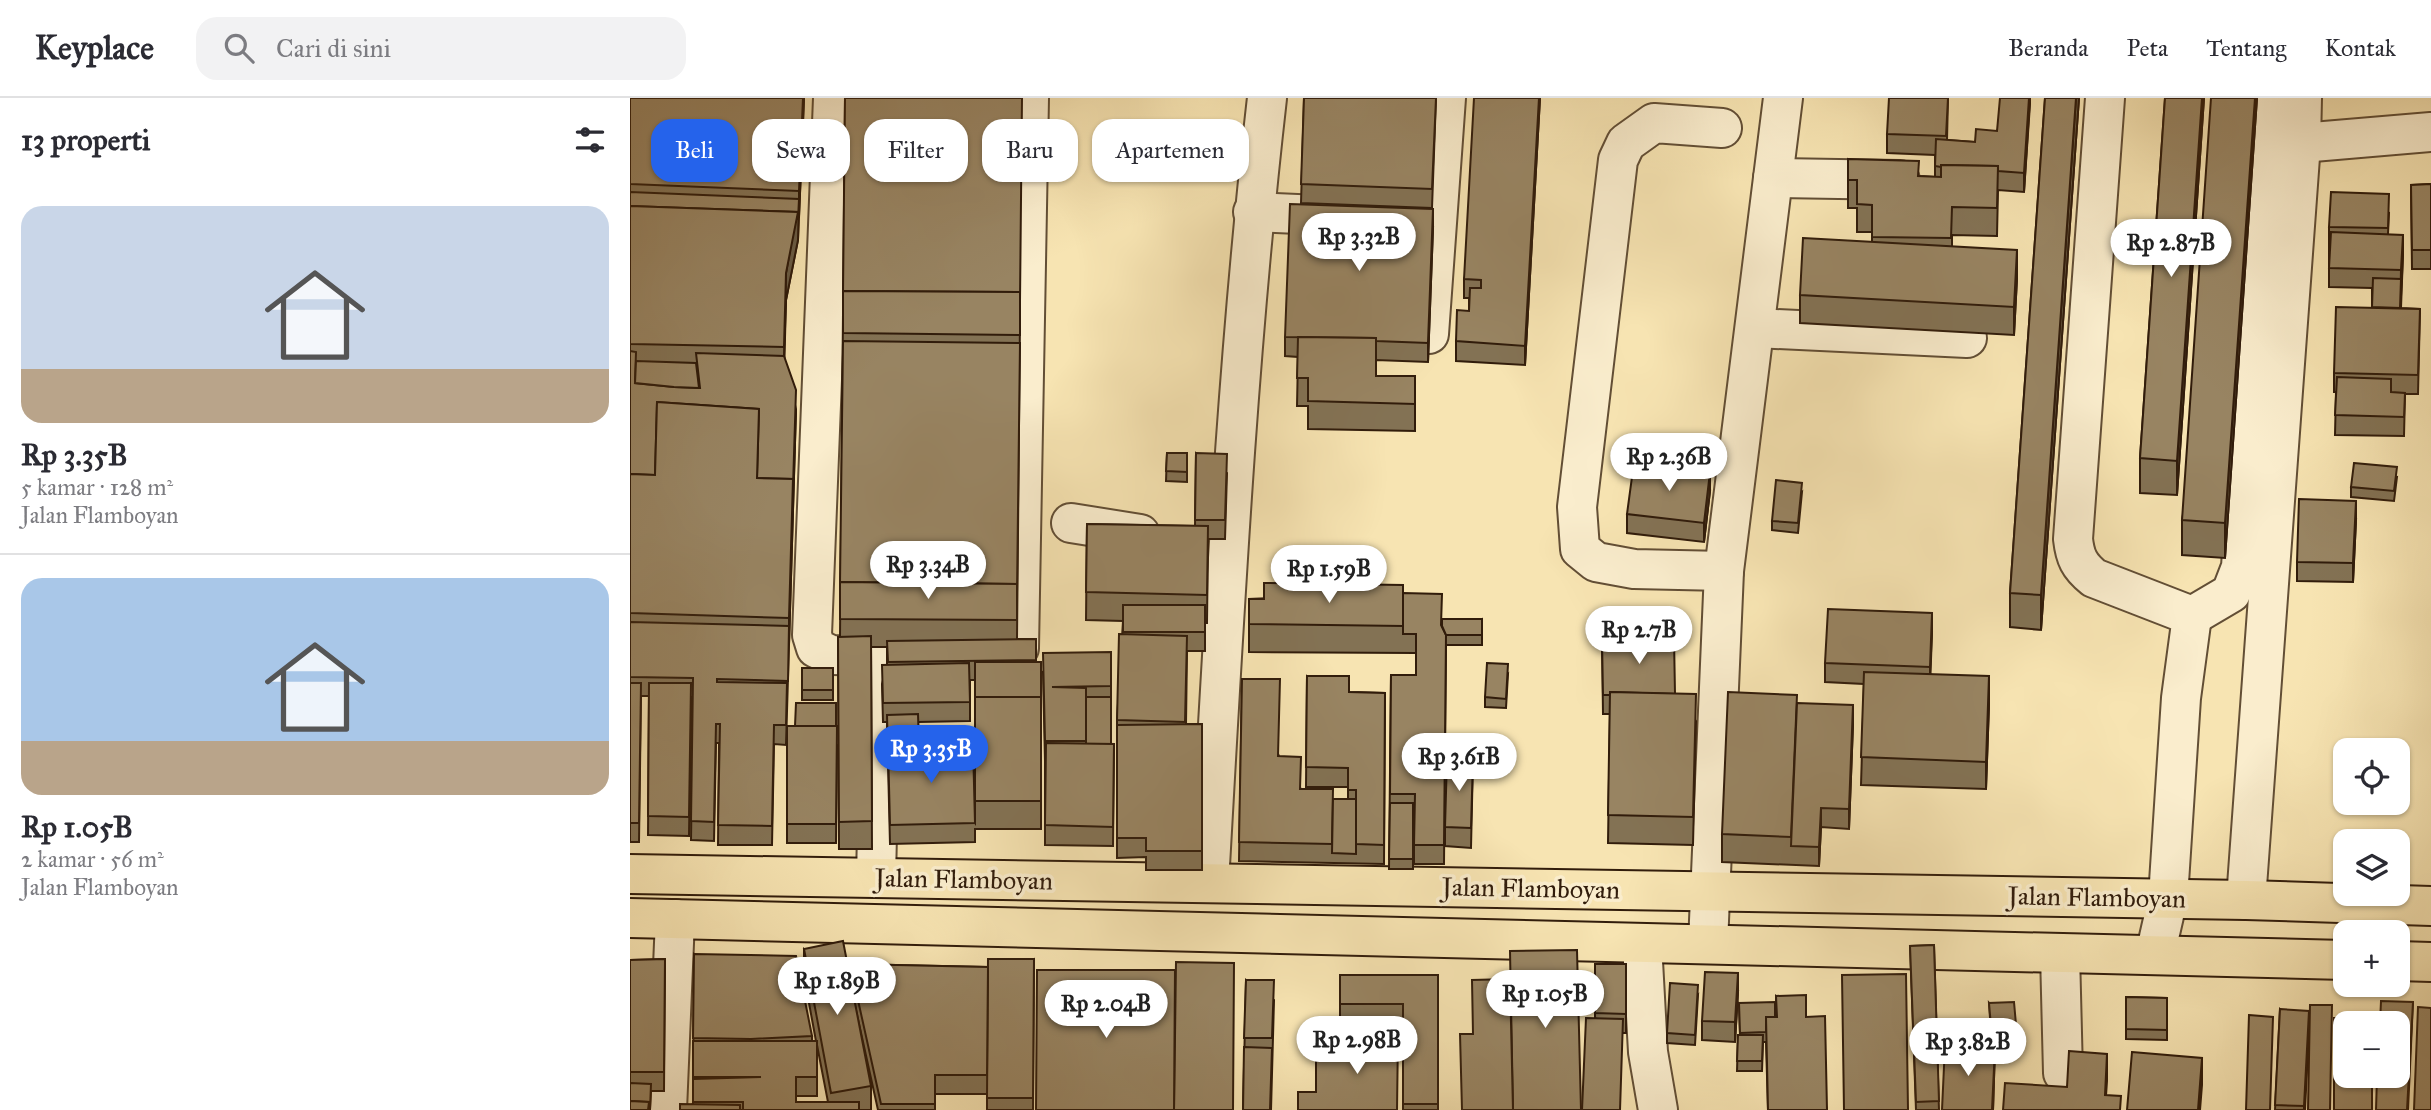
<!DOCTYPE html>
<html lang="id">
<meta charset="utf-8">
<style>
body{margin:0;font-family:"IM FELL Great Primer",serif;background:#f2f2f3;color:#2b2b33;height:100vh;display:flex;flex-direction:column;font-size:26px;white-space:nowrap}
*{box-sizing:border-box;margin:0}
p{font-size:23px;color:#7c7c81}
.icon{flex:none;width:38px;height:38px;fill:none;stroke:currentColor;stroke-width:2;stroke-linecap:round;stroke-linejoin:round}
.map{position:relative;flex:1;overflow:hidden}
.sheet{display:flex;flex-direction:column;background:#fff;width:630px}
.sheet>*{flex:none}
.top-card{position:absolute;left:21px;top:21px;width:665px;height:63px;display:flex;gap:14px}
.controls{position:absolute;left:1703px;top:640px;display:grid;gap:14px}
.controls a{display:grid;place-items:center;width:77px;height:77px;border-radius:14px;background:#fff;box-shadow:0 2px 5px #0004;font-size:35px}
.price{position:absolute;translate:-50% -60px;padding:0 16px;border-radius:24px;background:#fff;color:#222;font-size:23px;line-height:46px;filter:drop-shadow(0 2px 4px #0008)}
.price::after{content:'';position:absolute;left:50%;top:42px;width:21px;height:16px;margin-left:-10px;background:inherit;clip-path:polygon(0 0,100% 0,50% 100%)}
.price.current{background:#2563eb;color:#fff}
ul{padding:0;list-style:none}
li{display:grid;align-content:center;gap:14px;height:371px;padding:0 21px}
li+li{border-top:2px solid #e1e1e2}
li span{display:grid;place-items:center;height:217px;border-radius:21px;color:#555}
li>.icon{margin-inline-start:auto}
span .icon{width:126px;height:126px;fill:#fffc;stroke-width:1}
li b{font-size:30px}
h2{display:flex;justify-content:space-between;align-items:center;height:84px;padding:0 21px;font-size:30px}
.tag{padding:0 24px;border-radius:21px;background:#fff;box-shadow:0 2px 5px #0004;font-size:24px;line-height:63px}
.tag.current{background:#2563eb;color:#fff}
header{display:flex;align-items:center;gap:42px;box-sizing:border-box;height:98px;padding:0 35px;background:#fff;border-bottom:2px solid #e1e1e2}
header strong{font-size:33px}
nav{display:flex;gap:38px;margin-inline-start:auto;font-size:24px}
.search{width:490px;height:63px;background:#f2f2f3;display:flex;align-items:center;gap:18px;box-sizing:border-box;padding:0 24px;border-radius:21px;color:#7c7c81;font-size:26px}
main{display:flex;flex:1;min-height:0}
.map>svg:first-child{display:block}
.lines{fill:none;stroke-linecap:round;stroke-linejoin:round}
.minor-casing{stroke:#624e35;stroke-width:42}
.major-casing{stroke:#311c0b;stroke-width:42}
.minor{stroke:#faedcd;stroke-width:38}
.major{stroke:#f7e4b2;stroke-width:38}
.wall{fill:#837254;stroke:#311c0b;stroke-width:2;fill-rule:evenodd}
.shaded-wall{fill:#6a5c45;stroke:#311c0b;stroke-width:2}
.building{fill:#988462;stroke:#311c0b;stroke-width:2}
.labels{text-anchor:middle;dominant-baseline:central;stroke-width:7;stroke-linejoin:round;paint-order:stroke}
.street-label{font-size:26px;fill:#311c0b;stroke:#faedcd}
</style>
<header>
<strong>Keyplace</strong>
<div class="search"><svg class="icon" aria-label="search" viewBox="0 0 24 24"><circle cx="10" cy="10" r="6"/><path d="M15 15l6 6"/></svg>Cari di sini</div>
<nav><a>Beranda</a><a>Peta</a><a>Tentang</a><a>Kontak</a></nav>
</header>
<main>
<section class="sheet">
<h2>13 properti<svg class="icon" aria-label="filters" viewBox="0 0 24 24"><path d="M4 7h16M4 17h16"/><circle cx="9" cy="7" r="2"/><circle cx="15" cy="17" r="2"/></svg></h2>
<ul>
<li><span style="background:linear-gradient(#c9d6e8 75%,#b9a48a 0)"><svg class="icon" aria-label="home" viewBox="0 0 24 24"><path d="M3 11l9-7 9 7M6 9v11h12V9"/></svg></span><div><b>Rp 3.35B</b><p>5 kamar · 128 m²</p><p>Jalan Flamboyan</p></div></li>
<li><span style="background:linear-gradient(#a9c7e8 75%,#b9a48a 0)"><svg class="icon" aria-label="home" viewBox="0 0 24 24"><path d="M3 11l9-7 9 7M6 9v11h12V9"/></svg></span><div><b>Rp 1.05B</b><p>2 kamar · 56 m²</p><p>Jalan Flamboyan</p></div></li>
</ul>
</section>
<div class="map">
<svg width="1801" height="1012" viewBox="0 0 1801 1012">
<rect width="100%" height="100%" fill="#f7e4b2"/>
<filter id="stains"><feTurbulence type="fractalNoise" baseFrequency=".00286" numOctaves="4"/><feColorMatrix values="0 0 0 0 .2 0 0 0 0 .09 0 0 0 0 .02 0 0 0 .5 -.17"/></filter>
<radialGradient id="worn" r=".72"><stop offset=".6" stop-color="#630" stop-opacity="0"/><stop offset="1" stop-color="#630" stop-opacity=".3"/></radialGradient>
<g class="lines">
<defs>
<g id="minor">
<polyline points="203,0 182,537 186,550 201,557 251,558 380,554 389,550 399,0"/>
<path d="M 1475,0 L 1443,441 C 1445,459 1449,468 1464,480 L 1562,518 L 1551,600 L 1538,800 L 1525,857"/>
<polyline points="1092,30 1024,25 996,45 988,62 947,409 950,451 966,464 1004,471 1094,473"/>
<polyline points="1671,45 1801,34"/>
<polyline points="1143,80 1270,82"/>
<polyline points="623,114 712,118"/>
<polyline points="1125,230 1337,240"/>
<polyline points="799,236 816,0"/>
<polyline points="441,425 510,436"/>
<polyline points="1562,518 1601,495 1611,469 1641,0"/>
<polyline points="246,780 251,558"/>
<path d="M 579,785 C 594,523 607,261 637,0"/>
<polyline points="1616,802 1671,45 1672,0"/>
<polyline points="1012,845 1018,954 1028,1012"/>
<polyline points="1078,846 1094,473 1153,0"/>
<polyline points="1430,855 1433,975"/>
<polyline points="37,1012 45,821"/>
</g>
<g id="major">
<polyline points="0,776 1616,802 1801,808"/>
<polyline points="0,820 1715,862"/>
<polyline points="1768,863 1801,864"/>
</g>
</defs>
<!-- minor casing -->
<use href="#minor" class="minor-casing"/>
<!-- major casing -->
<use href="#major" class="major-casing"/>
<!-- minor -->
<use href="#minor" class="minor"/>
<!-- major -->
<use href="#major" class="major"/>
</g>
<!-- wall -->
<g class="wall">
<polygon points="0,0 174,0 168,142 156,202 154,259 166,311 156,647 144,646 142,747 88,747 89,645 86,645 84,743 61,742 63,599 61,599 59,738 18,737 19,598 11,598 9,744 0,744"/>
<path d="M 215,0 L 390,222 L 387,541 L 406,541 L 406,564 L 411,564 L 411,731 L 345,731 L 345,744 L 260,746 L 257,624 L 253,624 L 252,586 L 257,566 L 257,549 L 241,549 L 242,751 L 209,751 L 208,539 L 210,539 ZM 340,582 L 345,582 L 345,725 L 289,648 L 288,624 L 340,623 Z"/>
<polygon points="674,0 806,0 802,110 671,105"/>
<polygon points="910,0 895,267 826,263 826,243 839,213 839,200 834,200 834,181"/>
<polygon points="1318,0 1317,42 1345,44 1367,33 1400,0 1394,94 1368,92 1367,138 1322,137 1322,149 1387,180 1384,237 1170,225 1170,197 1242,144 1242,134 1227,134 1227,110 1218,110 1218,61 1289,78 1305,79 1305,57 1257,55 1257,36"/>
<polygon points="1415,0 1449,0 1411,532 1380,529 1380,495"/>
<polygon points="1535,0 1574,0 1547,397 1510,395 1510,360"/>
<polygon points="1627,0 1595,460 1552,457 1552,422"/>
<polygon points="1801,86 1801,171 1782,171 1781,87"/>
<polygon points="1759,115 1758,136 1773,156 1771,210 1790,211 1788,296 1775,296 1774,338 1705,337 1706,294 1704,294 1704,275 1742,210 1742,190 1699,189 1699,129"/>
<polygon points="803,130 798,264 746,262 746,278 785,278 785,333 678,331 678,308 667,308 668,259 655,258 655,239"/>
<polygon points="537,355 557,355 557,384 536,383"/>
<polygon points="566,355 597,375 595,441 578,441 577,525 575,525 575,553 557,553 556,626 572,626 572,772 516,772 516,759 487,760 487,622 493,523 456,522 457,426 565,428"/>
<polygon points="1767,379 1764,403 1721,399 1721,389"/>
<polygon points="1080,393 1074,444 997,435 997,416"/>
<polygon points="1172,394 1168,435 1142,432 1142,423"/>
<polygon points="1726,422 1723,484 1667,483 1667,464"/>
<polygon points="773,495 812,528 852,521 852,547 816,547 814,766 784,766 784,715 783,715 783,771 759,771 761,577 786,577 786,555 619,554 619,501"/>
<polygon points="1302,534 1300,576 1359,606 1356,691 1231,687 1234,586 1195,584 1195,565"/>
<polygon points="972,542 1045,596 1066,623 1063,747 978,745 980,616 973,616"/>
<rect x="172" y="570" width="31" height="32"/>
<polygon points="413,574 481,588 481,646 484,646 483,748 415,747 415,663"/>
<polygon points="878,576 876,610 855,609 855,599"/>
<polygon points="677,578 719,594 755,595 754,766 609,763 612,581 649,658 671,691 703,701 718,701 718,689 676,689"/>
<polygon points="1167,605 1223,626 1219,731 1191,729 1189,768 1092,764 1092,736"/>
<polygon points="157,628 207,647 206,745 157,745"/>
<polygon points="843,661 841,750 815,748 815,729"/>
<polygon points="1304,847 1309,1012 1286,1012 1280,848"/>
<path d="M 174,851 L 220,883 L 220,866 L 358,869 L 404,861 L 403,1012 L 357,1012 L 357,996 L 305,996 L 305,1012 L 248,1012 L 224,903 L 241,988 L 241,1012 L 50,1012 L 63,1006 L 64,856 L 182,938 L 182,943 L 186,943 L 174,878 ZM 187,947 L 198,1004 L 166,1004 L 166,998 L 187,998 Z"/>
<polygon points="35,861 34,993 21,993 20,1012 0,1012 0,862"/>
<polygon points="965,866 996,866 996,935 993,935 965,920"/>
<polygon points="710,877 808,877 808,1012 773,1012 773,925 710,925"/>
<polygon points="616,882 644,902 641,1012 613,1012"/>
<polygon points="1108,894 1105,944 1072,942 1072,923"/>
<polygon points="1068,897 1065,947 1037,945 1037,935"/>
<polygon points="1146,898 1176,919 1197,1012 1138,1012 1136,944 1133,944 1132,973 1107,973 1108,937 1110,937 1109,905 1146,919"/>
<polygon points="1496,899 1537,900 1537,942 1496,941"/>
<polygon points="1359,905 1387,938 1387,948 1365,950 1363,1012 1312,1012 1362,949"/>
<polygon points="1650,911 1679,932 1675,1012 1645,1012"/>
</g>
<!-- shaded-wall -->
<g class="shaded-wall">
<polygon points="173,0 174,0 169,120 169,93"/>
<polygon points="909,0 910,0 895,267 895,248"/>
<polygon points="1399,0 1400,0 1400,6 1394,94 1394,75"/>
<polygon points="1446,0 1449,0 1411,532 1411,497"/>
<polygon points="1572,0 1574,0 1547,397 1547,363"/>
<polygon points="1625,0 1627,0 1595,460 1595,425"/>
<polygon points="169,101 168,142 156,202 154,277 156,175"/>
<polygon points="803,111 803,130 798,264 798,245"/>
<polygon points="1773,137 1773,156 1770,220 1771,172"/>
<polygon points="1387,152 1387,180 1384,237 1384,209"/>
<polygon points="166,311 159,547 159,520"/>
<polygon points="1080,374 1080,393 1074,444 1074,425"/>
<polygon points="1726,403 1726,422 1723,484 1723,465"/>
<polygon points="1302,515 1302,534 1300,589 1300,569"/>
<polygon points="1359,578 1359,606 1356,691 1356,664"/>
<polygon points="1223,607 1223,626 1219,731 1219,711"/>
<polygon points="1191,710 1191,729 1189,768 1189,749"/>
<polygon points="1108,875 1108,894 1105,944 1105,924"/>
<polygon points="1783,904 1778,1012 1777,1012"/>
<polygon points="1679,913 1679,932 1674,1012 1674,1008"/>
<polygon points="1365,949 1363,1012 1362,1012"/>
<polygon points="1477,956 1477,983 1475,1012 1475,997"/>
<polygon points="1572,960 1572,987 1570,1012 1568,1012"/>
</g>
<!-- building -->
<g class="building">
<polygon points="0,0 173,0 169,93 0,86"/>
<polygon points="215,0 392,0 390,203 390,194 213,193"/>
<polygon points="674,0 806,0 802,91 671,86"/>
<polygon points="844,0 909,0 895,248 826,243 827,212 839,213 840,190 851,190 851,182 834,181"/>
<polygon points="1259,0 1318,0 1316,38 1257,36"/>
<polygon points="1370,0 1399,0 1394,75 1368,73 1368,68 1311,67 1311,69 1305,68 1306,41 1345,44 1346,31 1367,33"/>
<polygon points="1415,0 1446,0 1411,497 1380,495"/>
<polygon points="1535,0 1572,0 1547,363 1510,360"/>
<polygon points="1581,0 1625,0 1595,425 1552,422"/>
<polygon points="1218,61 1289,63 1288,78 1311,79 1311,67 1368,68 1367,110 1322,109 1321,140 1242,139 1242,107 1227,106 1227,82 1218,82"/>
<polygon points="1801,86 1801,152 1782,152 1781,87"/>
<polygon points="0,94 169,101 168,122 168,114 0,108"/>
<polygon points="1701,94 1759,96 1758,130 1699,129"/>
<polygon points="660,106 803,111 798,245 746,243 746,240 655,239"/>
<polygon points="0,108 168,114 156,175 154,249 0,246"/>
<polygon points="1701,134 1773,137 1771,172 1699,170"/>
<polygon points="1173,140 1387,152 1384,209 1170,197"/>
<polygon points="1743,180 1771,181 1770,210 1742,209"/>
<polygon points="213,193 390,194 390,237 213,235"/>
<polygon points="1706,209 1790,211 1788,277 1704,275"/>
<polygon points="668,239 746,240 746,278 785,278 785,306 678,303 678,280 667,280"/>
<polygon points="213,243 390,245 387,494 387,486 210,484"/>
<polygon points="0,253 6,254 5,285 44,289 70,290 66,255 154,258 166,292 163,389 163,381 127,380 129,311 27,304 25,377 0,376"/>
<polygon points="6,263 66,265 69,290 44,289 5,285"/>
<polygon points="1707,279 1761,281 1761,294 1775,295 1774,319 1705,317"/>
<polygon points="27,304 129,311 127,380 163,381 159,520 0,515 0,376 25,377"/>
<polygon points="537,355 557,355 557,374 536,373"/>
<polygon points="566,355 597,356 595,422 565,422"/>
<polygon points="1004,364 1080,374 1074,425 997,416"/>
<polygon points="1724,365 1767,369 1764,393 1721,389"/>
<polygon points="1146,382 1172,385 1168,425 1142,423"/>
<polygon points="1669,401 1726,403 1723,465 1667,464"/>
<polygon points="457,426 578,428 577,497 456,494"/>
<polygon points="210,484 387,486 387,522 210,521"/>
<polygon points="634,485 773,487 773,528 619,526 619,501 634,501"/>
<polygon points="773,495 812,496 811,527 816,537 814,747 784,747 785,696 760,696 761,577 786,577 786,536 773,536"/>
<rect x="493" y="507" width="82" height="27"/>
<polygon points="1198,511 1302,515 1300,569 1195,565"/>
<polygon points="812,521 852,521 852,537 816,537 812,528"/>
<polygon points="0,524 159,528 158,583 87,581 87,584 157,585 156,627 144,627 142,728 88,727 90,626 86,626 84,724 61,723 63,580 0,579"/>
<polygon points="489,536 557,538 555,624 487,622"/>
<polygon points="241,538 242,723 209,724 208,539"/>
<polygon points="1044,540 1045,596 980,594 980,597 973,597 972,542"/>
<polygon points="406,541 406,562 258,564 257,543"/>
<polygon points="481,554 481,588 422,589 456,590 456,643 415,643 413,555"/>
<rect x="345" y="564" width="66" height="35"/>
<polygon points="339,565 340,604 253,605 252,567"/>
<polygon points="857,565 878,566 876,601 855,599"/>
<rect x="172" y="570" width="31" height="22"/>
<polygon points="1234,574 1359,578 1356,664 1231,659"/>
<polygon points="677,578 719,578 719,594 755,595 754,747 726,746 726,692 718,692 718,670 676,669"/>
<polygon points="612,581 650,581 648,658 671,659 670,691 703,691 702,746 609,744"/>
<polygon points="0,585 11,585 9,725 0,725"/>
<polygon points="19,585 61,585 59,719 18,718"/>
<polygon points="980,594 1066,596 1063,719 978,717"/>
<polygon points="1098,594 1167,597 1161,739 1092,736"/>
<rect x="345" y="599" width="66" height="104"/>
<rect x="456" y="599" width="25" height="47"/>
<polygon points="166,605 206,605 206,628 165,628"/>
<polygon points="1167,605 1223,607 1219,711 1191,710 1189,749 1161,748"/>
<polygon points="288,616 289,648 258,649 258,658 257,617"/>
<polygon points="572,626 572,753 516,753 516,740 487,740 487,627"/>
<polygon points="157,628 207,628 206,726 157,726"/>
<polygon points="416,645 484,646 483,729 415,727"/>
<polygon points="343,647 345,725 260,727 258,649"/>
<polygon points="817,660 843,661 841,730 815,729"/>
<polygon points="703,701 726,701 726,756 702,755"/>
<polygon points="760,705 783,705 783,761 759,761"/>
<polygon points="213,843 241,988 201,995 174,851"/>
<polygon points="1304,847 1309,1003 1286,1004 1280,848"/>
<polygon points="947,852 951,1012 883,1012 880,853"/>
<polygon points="64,856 166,858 182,938 121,941 63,940"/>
<polygon points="35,861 34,974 0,974 0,862"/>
<polygon points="358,861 404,861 403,1000 357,1000"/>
<polygon points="546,864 604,865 603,1012 544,1012"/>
<polygon points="220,866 358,869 357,977 305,977 305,1006 251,1006"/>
<polygon points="965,866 996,866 996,916 965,915"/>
<polygon points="407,872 545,872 544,1012 406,1012"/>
<polygon points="1075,874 1108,875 1105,924 1072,923"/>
<polygon points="1276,876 1278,1012 1214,1012 1212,877"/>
<polygon points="710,877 808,877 808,1006 773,1006 773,906 710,906"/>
<polygon points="880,881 883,1012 832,1012 830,936 843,936 842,882"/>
<polygon points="616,882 644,882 642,940 614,940"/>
<polygon points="1040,885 1068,887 1065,937 1037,935"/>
<polygon points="1176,897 1176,919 1195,918 1197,1012 1138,1012 1136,919 1147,919 1146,898"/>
<polygon points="1496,899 1537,900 1537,932 1496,931"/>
<polygon points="1751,903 1783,904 1777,1012 1746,1012 1747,978 1768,978 1768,926 1750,926"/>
<polygon points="1145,904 1145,919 1136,919 1136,934 1110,935 1109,905"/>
<polygon points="1384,904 1387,938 1362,940 1359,905"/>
<polygon points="1680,907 1702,907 1700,1012 1678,1012"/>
<polygon points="1788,909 1801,910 1801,1012 1784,1012"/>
<polygon points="1650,911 1679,913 1674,1008 1645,1007"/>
<polygon points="1619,917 1643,919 1640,1012 1616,1012"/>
<polygon points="956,920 993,921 990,1012 952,1012"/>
<polygon points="1704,920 1742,920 1742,926 1715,926 1715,978 1742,978 1742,1012 1704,1012"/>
<polygon points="710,936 768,936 767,1012 668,1012 668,994 686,994 686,962 710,963"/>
<polygon points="1108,937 1133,937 1132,963 1107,963"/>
<polygon points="63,943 187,943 187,979 166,979 166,1004 229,1004 229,1012 113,1012 113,1004 63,1004 63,981 131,979 63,979"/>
<polygon points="1315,947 1365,949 1362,1012 1312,1012"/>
<polygon points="614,949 642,950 640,1012 613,1012"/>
<polygon points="1439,953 1477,956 1475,997 1491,998 1490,1012 1373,1012 1375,985 1437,989"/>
<polygon points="1502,954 1572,960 1568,1012 1497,1012"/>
<polygon points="0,985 21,986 20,1011 19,1011 19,1004 0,1003"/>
<polygon points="0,1003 19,1004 18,1012 0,1012"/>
<polygon points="50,1006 110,1007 110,1012 50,1012"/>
</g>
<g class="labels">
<!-- street labels -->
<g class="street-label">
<text transform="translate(334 781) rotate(1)">Jalan Flamboyan</text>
<text transform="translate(901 790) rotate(1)">Jalan Flamboyan</text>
<text transform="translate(1467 799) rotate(1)">Jalan Flamboyan</text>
</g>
</g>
<rect width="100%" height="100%" filter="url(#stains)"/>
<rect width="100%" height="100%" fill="url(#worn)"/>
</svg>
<div class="controls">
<a><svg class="icon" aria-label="locate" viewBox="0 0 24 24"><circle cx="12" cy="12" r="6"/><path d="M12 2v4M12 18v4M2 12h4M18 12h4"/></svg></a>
<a><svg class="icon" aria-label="layers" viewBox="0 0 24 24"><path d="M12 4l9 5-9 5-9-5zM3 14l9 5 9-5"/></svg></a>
<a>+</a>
<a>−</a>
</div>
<b class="price" style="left:729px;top:175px">Rp 3.32B</b>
<b class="price" style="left:1541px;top:181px">Rp 2.87B</b>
<b class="price" style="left:1039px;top:395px">Rp 2.36B</b>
<b class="price" style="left:298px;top:503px">Rp 3.34B</b>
<b class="price" style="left:699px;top:507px">Rp 1.59B</b>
<b class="price" style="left:1009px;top:568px">Rp 2.7B</b>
<b class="price current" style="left:301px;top:687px">Rp 3.35B</b>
<b class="price" style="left:829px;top:695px">Rp 3.61B</b>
<b class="price" style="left:207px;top:919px">Rp 1.89B</b>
<b class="price" style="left:915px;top:932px">Rp 1.05B</b>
<b class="price" style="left:476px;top:942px">Rp 2.04B</b>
<b class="price" style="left:727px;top:978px">Rp 2.98B</b>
<b class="price" style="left:1338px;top:980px">Rp 3.82B</b>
<div class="top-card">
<a class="tag current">Beli</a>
<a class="tag">Sewa</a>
<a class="tag">Filter</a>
<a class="tag">Baru</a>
<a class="tag">Apartemen</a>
</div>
</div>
</main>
